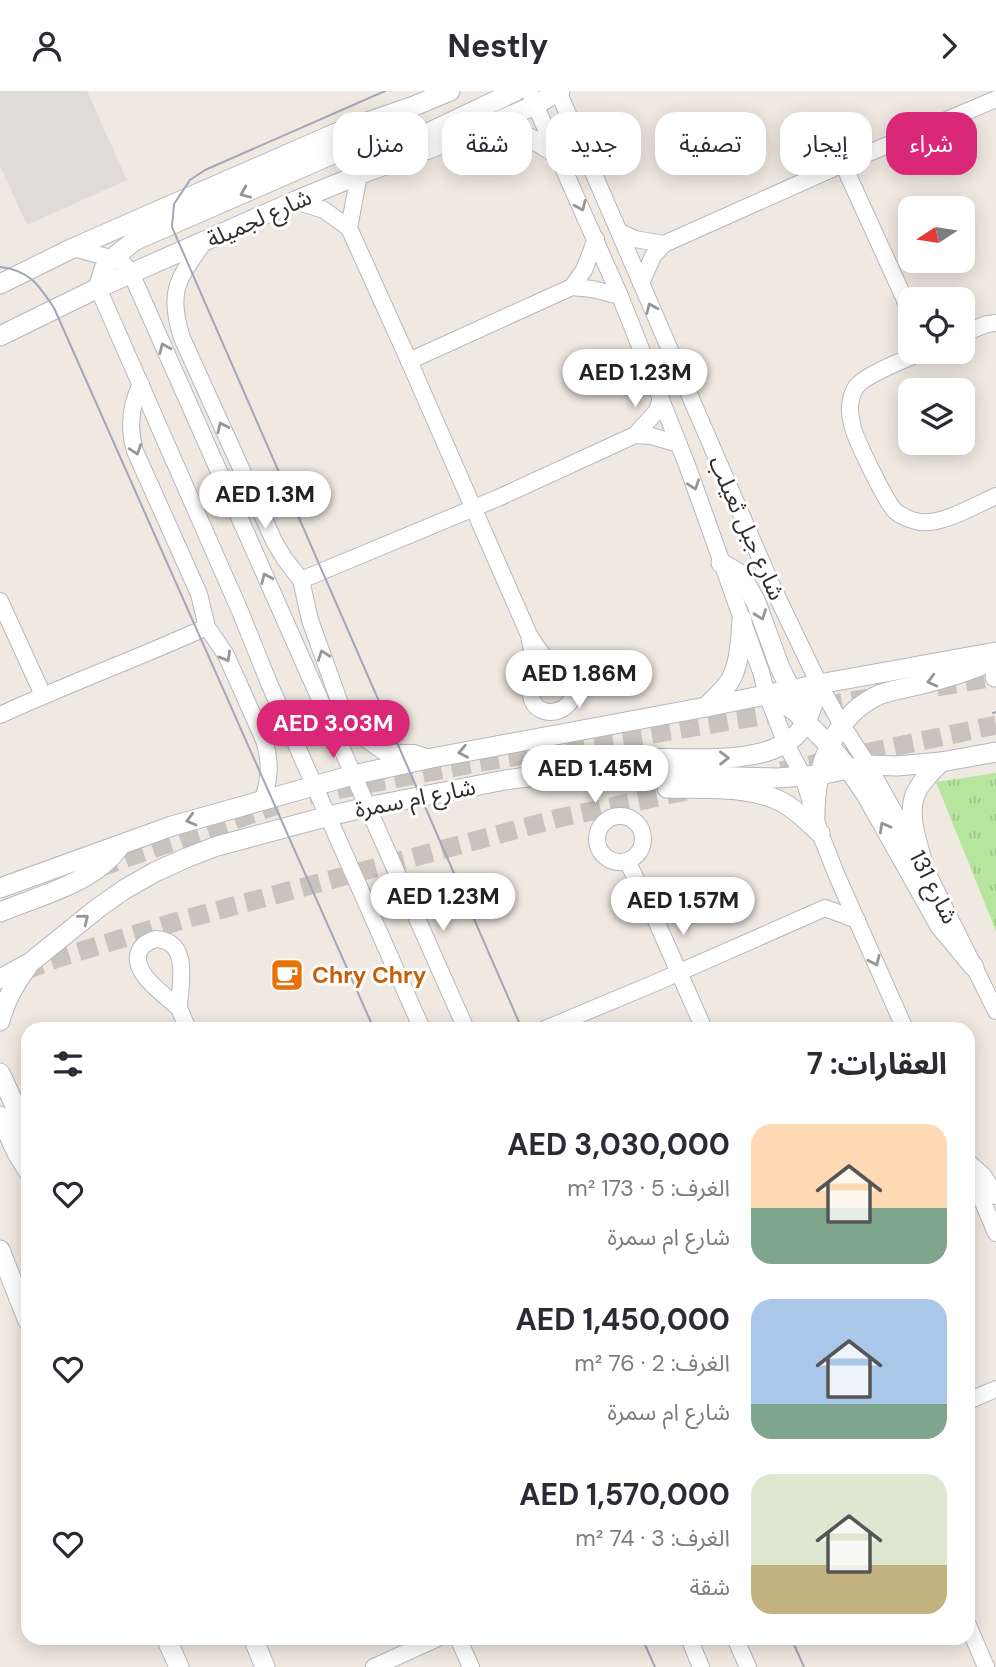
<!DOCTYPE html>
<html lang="ar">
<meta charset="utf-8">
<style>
body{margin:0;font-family:"DM Sans","Noto Sans Arabic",sans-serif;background:#f7f7f7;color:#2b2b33;direction:rtl;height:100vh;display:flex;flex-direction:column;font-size:26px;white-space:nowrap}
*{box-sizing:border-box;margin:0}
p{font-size:23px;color:#7c7c81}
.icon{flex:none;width:38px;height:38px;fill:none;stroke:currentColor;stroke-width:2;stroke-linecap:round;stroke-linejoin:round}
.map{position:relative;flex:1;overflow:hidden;direction:ltr}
.details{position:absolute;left:21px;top:931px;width:954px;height:623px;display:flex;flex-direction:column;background:#fff;border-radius:21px;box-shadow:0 4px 18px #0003;direction:rtl}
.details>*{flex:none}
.guide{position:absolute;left:21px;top:21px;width:956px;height:63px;direction:rtl;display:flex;gap:14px}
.needle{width:46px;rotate:258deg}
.controls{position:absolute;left:898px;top:105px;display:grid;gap:14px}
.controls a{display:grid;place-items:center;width:77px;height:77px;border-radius:14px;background:#fff;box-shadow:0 4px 18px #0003;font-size:35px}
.price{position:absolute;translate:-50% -60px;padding:0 16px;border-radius:24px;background:#fff;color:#222;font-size:23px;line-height:46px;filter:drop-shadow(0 2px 4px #0008)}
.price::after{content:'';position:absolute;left:50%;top:42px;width:21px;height:16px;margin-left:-10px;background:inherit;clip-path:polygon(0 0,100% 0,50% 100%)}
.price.active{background:#db2777;color:#fff}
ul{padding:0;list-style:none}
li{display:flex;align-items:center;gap:21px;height:175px;padding:0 28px}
li span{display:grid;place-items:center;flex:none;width:196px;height:140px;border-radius:21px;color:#555}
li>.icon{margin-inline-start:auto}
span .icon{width:84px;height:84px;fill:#fffc;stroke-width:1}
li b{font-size:30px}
h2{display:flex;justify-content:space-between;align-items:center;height:84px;padding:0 28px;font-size:30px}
.pill{padding:0 24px;border-radius:21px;background:#fff;box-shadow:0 4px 18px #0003;font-size:24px;line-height:63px}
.pill.active{background:#db2777;color:#fff}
header{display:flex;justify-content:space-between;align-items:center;height:91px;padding:0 28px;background:#fff;font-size:32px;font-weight:700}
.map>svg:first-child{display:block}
.park{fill:url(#park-tufts)}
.plaza{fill:#dfdcd8}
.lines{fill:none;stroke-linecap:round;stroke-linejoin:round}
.tertiary-tunnel{stroke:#c8c4bd;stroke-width:19;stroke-dasharray:19 10;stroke-linecap:butt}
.minor-casing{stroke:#b4b7c1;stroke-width:18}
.tertiary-casing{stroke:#b4b7c1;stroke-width:21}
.minor{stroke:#fff;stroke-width:16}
.tertiary{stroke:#fff;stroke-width:19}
.tram{stroke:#a3a6b8;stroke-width:2}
.oneway{stroke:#969696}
.labels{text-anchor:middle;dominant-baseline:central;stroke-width:6;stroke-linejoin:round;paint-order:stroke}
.street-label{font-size:23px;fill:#2e2e2e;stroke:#fff}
.food-label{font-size:23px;font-weight:bold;fill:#c56008;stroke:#fff;text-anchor:start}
</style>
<header><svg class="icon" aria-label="forward" viewBox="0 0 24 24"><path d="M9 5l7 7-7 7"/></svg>Nestly<svg class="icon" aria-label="person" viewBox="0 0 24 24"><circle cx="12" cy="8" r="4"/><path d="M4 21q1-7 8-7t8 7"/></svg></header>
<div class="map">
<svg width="996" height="1576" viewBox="0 0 996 1576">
<defs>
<pattern id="park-tufts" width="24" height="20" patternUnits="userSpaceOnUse" patternTransform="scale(1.75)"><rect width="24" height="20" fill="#b6e59e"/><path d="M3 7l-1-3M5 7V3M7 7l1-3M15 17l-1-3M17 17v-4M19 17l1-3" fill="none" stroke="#9dc588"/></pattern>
</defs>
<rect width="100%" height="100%" fill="#efe9e1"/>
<!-- park -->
<polygon class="park" points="996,682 996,840 936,691"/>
<!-- plaza -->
<polygon class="plaza" points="0,0 87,0 127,89 27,134 0,75"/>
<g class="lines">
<!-- tertiary-tunnel -->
<g class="tertiary-tunnel">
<polyline points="937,596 995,586"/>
<polyline points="781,680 996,634"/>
<polyline points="309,704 482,671 876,606"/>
<polyline points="98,777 277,714"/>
<polyline points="24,880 55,868 182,829 559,727 686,700"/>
</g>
<defs>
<g id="minor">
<polyline points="529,0 620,205 687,374 761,581 767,604 786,653 803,685 820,742 837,785 905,938"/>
<polyline points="558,0 773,497 819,593 842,634 868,674 923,773 996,920"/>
<polyline points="843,73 910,220"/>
<polyline points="295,110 324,119 349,137 409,270"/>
<polyline points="349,137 359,84"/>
<polyline points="620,141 635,148 664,153"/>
<path d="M 204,151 C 178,188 167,200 182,247 L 274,450 L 284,467 L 301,489 L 310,529 L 342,618 L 348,628 L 364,647 L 384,661 L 402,662 L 414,662 L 429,667"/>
<polyline points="73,157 118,169 123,172 131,182 466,938"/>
<polyline points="641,192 653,165 664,153 843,73 996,8"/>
<polyline points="572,196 584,179 596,148"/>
<polyline points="98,197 240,520 269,592 422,938"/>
<polyline points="962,243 987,233 996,232"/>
<path d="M 923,261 C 906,268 866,283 856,296 C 849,307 849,321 852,333 C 854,346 886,411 895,420 C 901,425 912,430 920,431 C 942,434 976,414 996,405"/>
<path d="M 141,293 C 130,315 128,336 135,360 L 199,503 L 207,536 L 226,564 L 264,649 C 271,671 270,689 262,710"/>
<polyline points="635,344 651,345 679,353"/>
<polyline points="301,489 498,407 635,344 657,320 661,307"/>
<polyline points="0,510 43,604"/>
<path d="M 529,544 C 531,555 534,566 534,576 C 534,587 528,598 532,609 C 542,632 581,619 572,592 C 569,584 563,582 557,577 C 544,569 537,556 529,544 L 409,270 L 572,196 L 592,198 L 620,205"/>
<path d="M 0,624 C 68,593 138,567 207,536"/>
<circle cx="620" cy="748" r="23"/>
<polyline points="627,770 650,816 704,938"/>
<path d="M 156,848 C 191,850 180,893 179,917 C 165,904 131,882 139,861 C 142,853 149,850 156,848 Z"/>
<polyline points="179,917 188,938"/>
<polyline points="545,938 655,892 825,817 857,829"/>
<polyline points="968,1071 983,1084 996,1105"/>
<polyline points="968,1076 996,1142"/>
<polyline points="968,1310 996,1298"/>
<polyline points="968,1534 986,1576"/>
<polyline points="458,1547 471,1576"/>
<polyline points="689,1547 701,1576"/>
<polyline points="735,1547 748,1576"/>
<polyline points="374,1576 438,1547"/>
</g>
<g id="tertiary">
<path d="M 484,42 C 517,39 532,45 559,65"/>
<polyline points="384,63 516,0"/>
<polyline points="0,193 73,157 336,42 414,15 450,0"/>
<polyline points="98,197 104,178 113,167 134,150 349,56 371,44 396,28"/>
<polyline points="0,245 98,197 295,110 366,81 469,43 535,14 560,0"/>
<polyline points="721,472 740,483 756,511 780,577 791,599 798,607"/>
<polyline points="995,586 996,586"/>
<polyline points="767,604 783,612 796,621 830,655 848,677 867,705 940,835 974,876"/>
<path d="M 706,616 C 715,607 727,597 732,586 C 740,569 741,546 742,528"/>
<path d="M 589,678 L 600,672 L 615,668 C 663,663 764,681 798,642 C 810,629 813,610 819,593"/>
<path d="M 667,697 C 702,698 750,694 782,711 C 797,719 808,731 820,742"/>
<path d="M 815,725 C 814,678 835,622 881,603 C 893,599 906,597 918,594 C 945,587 971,580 996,568"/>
<path d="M 923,773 C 918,753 908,728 914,707 C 918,693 931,681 941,671"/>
<polyline points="0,797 172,735 353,684 432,667 706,616 819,593 996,561"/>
<path d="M 0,821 C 41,804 94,792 120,755"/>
<polyline points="0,888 31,871 98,817 125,798 155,781 186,767 217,755 329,725 367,716 505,689 565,681 585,680 635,683 777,687 819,684 868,674 897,675 941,671 996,661"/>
<path d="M 0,930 C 5,909 15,892 28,875"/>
<polyline points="0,982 28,1043"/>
<polyline points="0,1025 17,1062 28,1080"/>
<polyline points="0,1159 28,1230"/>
<polyline points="166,1547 179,1576"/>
<polyline points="253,1547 265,1576"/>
</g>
</defs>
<!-- minor casing -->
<use href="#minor" class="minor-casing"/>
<!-- tertiary casing -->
<use href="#tertiary" class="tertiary-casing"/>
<!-- minor -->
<use href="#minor" class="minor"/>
<!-- tertiary -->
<use href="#tertiary" class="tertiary"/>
<!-- tram -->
<g class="tram">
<polyline points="385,0 205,79 190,89 174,113 172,136 522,938"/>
<path d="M 0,176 C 29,179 39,194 54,217 L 374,938"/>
<polyline points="993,622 996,621"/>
<polyline points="642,1547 655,1576"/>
<polyline points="791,1547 804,1576"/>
</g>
</g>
<!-- one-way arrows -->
<defs><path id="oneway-chevron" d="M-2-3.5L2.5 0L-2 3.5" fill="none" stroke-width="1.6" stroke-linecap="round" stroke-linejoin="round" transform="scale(1.75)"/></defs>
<g class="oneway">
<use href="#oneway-chevron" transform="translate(245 102) rotate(157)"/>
<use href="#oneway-chevron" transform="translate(581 115) rotate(66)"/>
<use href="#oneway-chevron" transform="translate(651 217) rotate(-113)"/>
<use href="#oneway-chevron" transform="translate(164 257) rotate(-114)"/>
<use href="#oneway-chevron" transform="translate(222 336) rotate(-115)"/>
<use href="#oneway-chevron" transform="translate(136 359) rotate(71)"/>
<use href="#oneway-chevron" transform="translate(694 394) rotate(71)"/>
<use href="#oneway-chevron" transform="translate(266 487) rotate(-114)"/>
<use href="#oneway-chevron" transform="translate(761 524) rotate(70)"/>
<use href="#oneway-chevron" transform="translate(323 564) rotate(-110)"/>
<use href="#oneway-chevron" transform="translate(226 566) rotate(61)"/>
<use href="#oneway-chevron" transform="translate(932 590) rotate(166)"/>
<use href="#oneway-chevron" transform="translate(463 661) rotate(169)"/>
<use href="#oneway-chevron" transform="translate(724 667) rotate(-1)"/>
<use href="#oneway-chevron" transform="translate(191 729) rotate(165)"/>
<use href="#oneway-chevron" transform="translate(884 736) rotate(-119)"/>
<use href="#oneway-chevron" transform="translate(84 828) rotate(-39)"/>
<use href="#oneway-chevron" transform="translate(875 870) rotate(66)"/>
</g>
<!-- icons -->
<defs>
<symbol id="cafe-square" viewBox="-11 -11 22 22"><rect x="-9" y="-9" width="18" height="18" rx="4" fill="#e8710a" stroke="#fff"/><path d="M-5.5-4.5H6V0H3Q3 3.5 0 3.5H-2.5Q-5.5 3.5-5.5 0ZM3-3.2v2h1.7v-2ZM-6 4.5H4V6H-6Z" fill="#fff"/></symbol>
</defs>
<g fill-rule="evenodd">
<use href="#cafe-square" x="268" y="865" width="38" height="38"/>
</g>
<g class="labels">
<!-- street labels -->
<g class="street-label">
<text transform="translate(259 127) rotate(-24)">شارع لجميلة</text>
<text transform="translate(747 437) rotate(66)">شارع جبل ثعيلب</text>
<text transform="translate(415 707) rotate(-11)">شارع ام سمرة</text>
<text transform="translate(934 796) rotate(63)">شارع 131</text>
</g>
<!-- food labels -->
<g class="food-label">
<text x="312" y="884">Chry Chry</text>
</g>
</g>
</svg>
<div class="controls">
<a><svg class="needle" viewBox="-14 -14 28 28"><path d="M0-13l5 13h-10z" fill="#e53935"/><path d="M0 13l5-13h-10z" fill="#7c7c81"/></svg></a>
<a><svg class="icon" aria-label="locate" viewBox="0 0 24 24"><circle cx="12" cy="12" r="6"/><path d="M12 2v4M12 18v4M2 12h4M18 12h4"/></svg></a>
<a><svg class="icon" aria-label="layers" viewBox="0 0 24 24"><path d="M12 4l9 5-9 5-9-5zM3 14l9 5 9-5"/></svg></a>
</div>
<b class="price" style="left:635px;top:318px">AED 1.23M</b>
<b class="price" style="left:265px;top:440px">AED 1.3M</b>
<b class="price" style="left:579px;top:619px">AED 1.86M</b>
<b class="price active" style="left:333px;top:669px">AED 3.03M</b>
<b class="price" style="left:595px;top:714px">AED 1.45M</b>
<b class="price" style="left:443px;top:842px">AED 1.23M</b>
<b class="price" style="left:683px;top:846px">AED 1.57M</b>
<div class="guide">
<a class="pill active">شراء</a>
<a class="pill">إيجار</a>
<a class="pill">تصفية</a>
<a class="pill">جديد</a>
<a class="pill">شقة</a>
<a class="pill">منزل</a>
</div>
<section class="details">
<h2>العقارات: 7<svg class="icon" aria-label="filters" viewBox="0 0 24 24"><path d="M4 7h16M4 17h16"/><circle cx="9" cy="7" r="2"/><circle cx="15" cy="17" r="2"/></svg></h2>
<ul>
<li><span style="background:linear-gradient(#ffd9b3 60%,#7fa58c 0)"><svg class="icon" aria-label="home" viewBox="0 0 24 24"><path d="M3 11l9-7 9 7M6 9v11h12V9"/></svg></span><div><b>AED 3,030,000</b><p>الغرف: 5 · 173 m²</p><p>شارع ام سمرة</p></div><svg class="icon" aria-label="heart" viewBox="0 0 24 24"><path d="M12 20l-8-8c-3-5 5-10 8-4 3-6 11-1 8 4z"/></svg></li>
<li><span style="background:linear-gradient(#a9c7e8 75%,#7fa58c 0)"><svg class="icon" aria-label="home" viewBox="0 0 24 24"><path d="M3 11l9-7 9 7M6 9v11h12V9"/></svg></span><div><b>AED 1,450,000</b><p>الغرف: 2 · 76 m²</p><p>شارع ام سمرة</p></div><svg class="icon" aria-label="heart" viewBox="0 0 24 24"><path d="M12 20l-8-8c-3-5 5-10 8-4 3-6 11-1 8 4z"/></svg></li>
<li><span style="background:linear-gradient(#dfe7d0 65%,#c2b280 0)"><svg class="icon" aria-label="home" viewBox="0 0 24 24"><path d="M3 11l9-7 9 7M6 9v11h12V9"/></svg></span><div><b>AED 1,570,000</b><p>الغرف: 3 · 74 m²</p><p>شقة</p></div><svg class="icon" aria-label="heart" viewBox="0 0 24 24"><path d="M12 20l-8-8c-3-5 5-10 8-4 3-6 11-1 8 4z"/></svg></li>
</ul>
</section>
</div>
